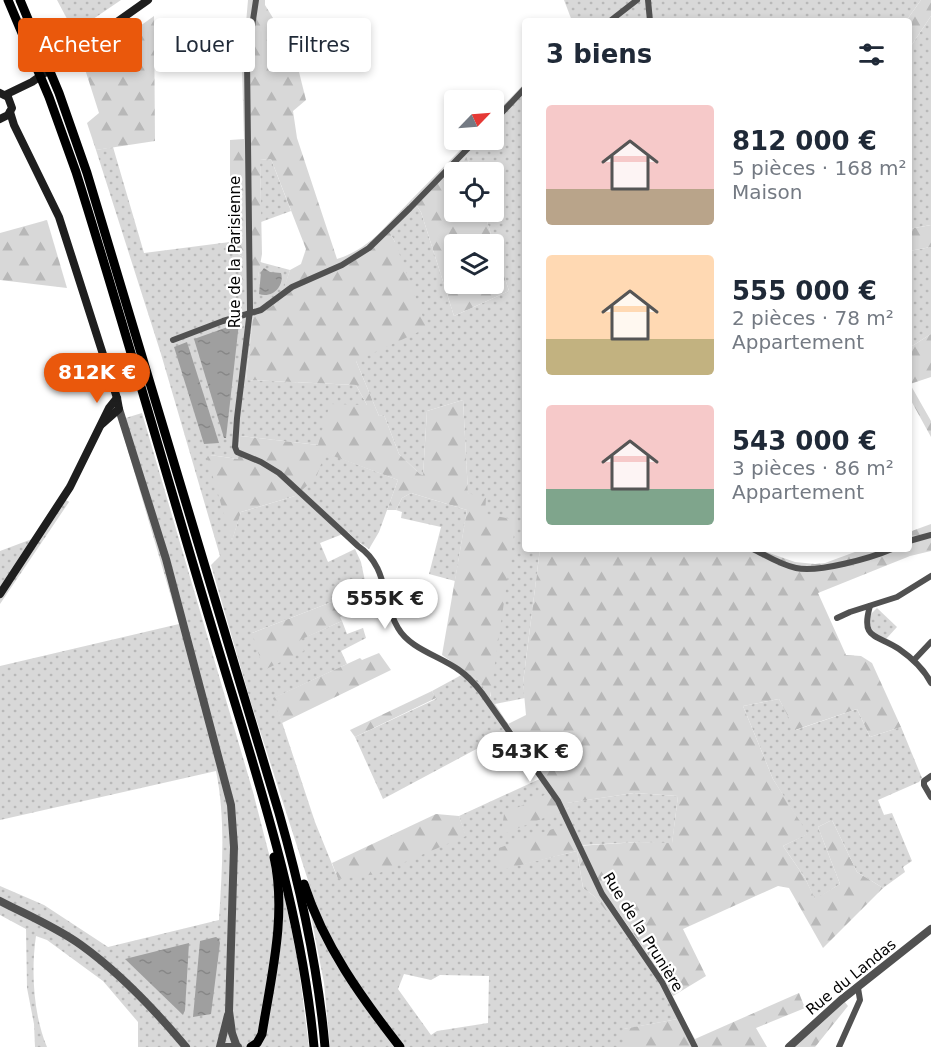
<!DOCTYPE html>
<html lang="fr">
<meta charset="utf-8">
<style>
body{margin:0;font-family:"DejaVu Sans",sans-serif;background:#f2f2f3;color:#1f2937;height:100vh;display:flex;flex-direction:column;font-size:22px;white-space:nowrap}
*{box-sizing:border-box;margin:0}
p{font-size:20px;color:#747a83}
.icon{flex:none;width:33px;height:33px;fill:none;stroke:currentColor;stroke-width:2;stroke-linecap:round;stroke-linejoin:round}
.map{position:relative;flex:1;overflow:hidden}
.details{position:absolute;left:522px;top:18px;width:390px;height:534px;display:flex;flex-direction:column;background:#fff;border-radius:6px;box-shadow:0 3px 9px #0003}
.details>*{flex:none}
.top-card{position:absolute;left:18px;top:18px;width:414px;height:54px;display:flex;gap:12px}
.needle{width:39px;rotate:65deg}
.fabs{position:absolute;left:444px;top:90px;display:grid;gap:12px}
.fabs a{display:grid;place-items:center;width:60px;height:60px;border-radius:6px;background:#fff;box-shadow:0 3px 9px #0003;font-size:30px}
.price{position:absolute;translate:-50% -51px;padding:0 14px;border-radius:21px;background:#fff;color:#222;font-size:20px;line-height:39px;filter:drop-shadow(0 2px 3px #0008)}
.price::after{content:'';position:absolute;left:50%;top:36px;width:18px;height:14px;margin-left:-9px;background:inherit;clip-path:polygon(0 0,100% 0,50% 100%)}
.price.on{background:#ea580c;color:#fff}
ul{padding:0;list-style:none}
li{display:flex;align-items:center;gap:18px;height:150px;padding:0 24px}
li span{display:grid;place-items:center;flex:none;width:168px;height:120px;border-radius:6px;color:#555}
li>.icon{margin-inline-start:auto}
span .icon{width:72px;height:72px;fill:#fffc;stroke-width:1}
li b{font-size:26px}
h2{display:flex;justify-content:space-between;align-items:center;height:72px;padding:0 24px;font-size:26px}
.pill{padding:0 21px;border-radius:6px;background:#fff;box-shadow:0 3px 9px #0003;font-size:21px;line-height:54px}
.pill.on{background:#ea580c;color:#fff}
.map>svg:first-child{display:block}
.grass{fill:url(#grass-dots);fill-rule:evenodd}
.forest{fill:url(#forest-firs);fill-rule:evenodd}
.water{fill:url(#water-ripples)}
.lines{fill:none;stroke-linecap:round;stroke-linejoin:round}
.minor{stroke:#515151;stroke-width:6}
.tertiary{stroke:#515151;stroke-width:8}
.secondary{stroke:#1e1e1e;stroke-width:8}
.trunk{stroke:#000;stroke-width:9}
.labels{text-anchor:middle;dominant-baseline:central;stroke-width:4.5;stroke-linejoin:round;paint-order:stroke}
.street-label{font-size:15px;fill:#000;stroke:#fff}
</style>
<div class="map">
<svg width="931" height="1047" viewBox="0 0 931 1047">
<defs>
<pattern id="grass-dots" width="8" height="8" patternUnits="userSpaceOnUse" patternTransform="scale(1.5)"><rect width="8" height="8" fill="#d8d8d8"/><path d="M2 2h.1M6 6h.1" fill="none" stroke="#b8b8b8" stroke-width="1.8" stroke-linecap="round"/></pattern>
<pattern id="forest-firs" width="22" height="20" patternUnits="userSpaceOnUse" patternTransform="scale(1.5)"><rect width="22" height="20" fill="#d8d8d8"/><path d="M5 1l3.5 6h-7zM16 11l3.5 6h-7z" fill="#b8b8b8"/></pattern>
<pattern id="water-ripples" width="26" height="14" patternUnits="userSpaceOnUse" patternTransform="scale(1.5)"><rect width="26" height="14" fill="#9f9f9f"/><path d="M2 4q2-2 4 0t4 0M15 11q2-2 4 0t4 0" fill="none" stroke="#878787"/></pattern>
</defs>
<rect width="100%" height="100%" fill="#fff"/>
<!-- grass -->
<g class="grass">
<polygon points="57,0 121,0 74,32"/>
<polygon points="564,0 921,0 906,21 572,21"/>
<polygon points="931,16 931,225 909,229 909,49"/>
<polygon points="525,83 525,549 540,549 523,683 525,698 495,704 512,730 383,799 355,737 436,699 432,691 467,672 479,681 491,697 484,513 468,493 463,400 427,411 423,475 420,474 399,454 384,415 379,416 356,361 395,242 386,226 412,199 421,212 454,316 509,291 484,212 494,212 494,172 472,172 463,147 470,140 494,140 494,115"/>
<path d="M 113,147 L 144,253 L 230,242 L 230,249 L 243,257 L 258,277 L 260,262 L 290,270 L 280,302 L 253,317 L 246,380 L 356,385 L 367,405 L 318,445 L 240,436 L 238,459 L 210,455 L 232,540 L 241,512 L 295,496 L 324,452 L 398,480 L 379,532 L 369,549 L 357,541 L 348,532 L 320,543 L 328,562 L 355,549 L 361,562 L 366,586 L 347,596 L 252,633 L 299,640 L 342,621 L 347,634 L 363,628 L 366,638 L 341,651 L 347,664 L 274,698 L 315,822 L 338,879 L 465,835 L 459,816 L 544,777 L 560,811 L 569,808 L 566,803 L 634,793 L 678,796 L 672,844 L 639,842 L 584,845 L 497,870 L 577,851 L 583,888 L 594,896 L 608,912 L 616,909 L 656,966 L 683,1018 L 624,1029 L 624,1047 L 330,1047 L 324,983 L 310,911 L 314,899 L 251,703 L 211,565 L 220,556 L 161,354 L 96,150 ZM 404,974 L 431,980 L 440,975 L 489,976 L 488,1023 L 437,1031 L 431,1035 L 398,989 Z"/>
<polygon points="271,159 291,211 261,222 260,160"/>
<polygon points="931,247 931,334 909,348 909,251"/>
<path d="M 142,413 L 253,792 L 270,858 L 275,893 L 284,894 L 298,962 L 309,1047 L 138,1047 L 138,1022 L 103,981 L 47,940 L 36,936 C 31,970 33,1014 47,1047 L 35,1047 L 34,1024 L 27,988 L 26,929 L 0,915 L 0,886 L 44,905 L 108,947 L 219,920 C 222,871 226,819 216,771 L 0,820 L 0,666 L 179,624 L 119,420 Z"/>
<polygon points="411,493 467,510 455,581 429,574 441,527 401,518 402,512 396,510 402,498"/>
<polygon points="60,496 69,502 0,604 0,551 32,539"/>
<polygon points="877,608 897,627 886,639 878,636 870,627 870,615"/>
<polygon points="779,699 796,730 857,709 870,737 901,727 922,778 919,782 878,800 884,815 892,813 912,861 903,867 905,872 883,888 857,872 832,820 818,827 840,884 815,900 805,878 783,846 807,834 773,779 743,706"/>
</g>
<!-- forest -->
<g class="forest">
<path d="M 248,0 L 265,0 L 265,5 L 294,52 L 306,100 L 293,111 L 297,138 L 337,259 C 357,253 372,241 386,226 L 395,242 L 427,328 L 356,361 L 379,416 L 384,415 L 399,454 L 420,474 L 423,475 L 427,411 L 463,400 L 468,493 L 486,498 L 485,514 L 516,520 L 490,698 L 479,681 L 442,655 L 467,510 L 411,493 L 402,498 L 396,510 L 387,510 L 398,480 L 325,453 L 316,478 L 295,496 L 241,512 L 232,541 L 207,457 L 210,455 L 238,459 L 240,436 L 318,445 L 330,404 L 367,405 L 356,385 L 246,380 L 253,317 L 279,302 L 290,270 L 301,264 L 306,249 L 271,159 L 260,160 L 262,254 L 258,277 L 243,280 L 243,257 L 230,248 L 230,140 L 244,139 L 242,69 Z"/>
<polygon points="921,0 931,0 931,16 909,49 909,21 906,21"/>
<polygon points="154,16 155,141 96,150 87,123 99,113 84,66"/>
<path d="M 463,147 L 472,172 L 454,172 L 454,212 L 484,212 L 509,291 L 454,316 L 421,212 L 412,199 ZM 454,244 L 494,244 L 494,284 L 454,284 Z"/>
<polygon points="47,220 67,288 0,280 0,233"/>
<polygon points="931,225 931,247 909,251 909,229"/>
<polygon points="931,334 931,377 910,384 931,421 931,437 909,397 909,348"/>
<polygon points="931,524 931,551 910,556 818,593 846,655 861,656 872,663 901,727 870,737 857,709 795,730 779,699 743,706 773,779 808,834 783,846 805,878 815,899 840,884 818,827 832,820 857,872 883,888 823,948 789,888 778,886 683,929 706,976 673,996 656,966 616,909 608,913 594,896 583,888 577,851 497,871 499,848 567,824 577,846 639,842 672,843 678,796 634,793 567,803 569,808 501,835 504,814 553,791 508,724 526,715 523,683 540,549 758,549 795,562 815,564 825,563 863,549 909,549 909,532"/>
<polygon points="347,596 355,610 340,617 342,621 300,640 304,651 264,670 252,633"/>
<polygon points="379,653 391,670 282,723 273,698 360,658 362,660"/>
<polygon points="432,691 436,698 355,737 350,730"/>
<polygon points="436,814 459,816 466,836 377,874 338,879 332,863"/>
<polygon points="799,993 805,1008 756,1028 767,1047 624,1047 623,1029 683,1018 695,1039"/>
<polygon points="844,1001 848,1006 815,1047 794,1047"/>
</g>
<!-- water -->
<g class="water">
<path d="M 264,268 L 270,272 L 281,273 C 285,286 272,299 259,294 L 261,272 Z"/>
<polygon points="239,323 226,438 224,438 194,339"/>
<polygon points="187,342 219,443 204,444 174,347"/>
<polygon points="216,937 219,939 220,943 211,1014 193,1017 200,941"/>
<polygon points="189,943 185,1010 183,1015 125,959"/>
</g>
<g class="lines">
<!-- minor -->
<g class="minor">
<path d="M 256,0 L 247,60 L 250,310 L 237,418 L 235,447 L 237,452 L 261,462 L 279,473 L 358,546 C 389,567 381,600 398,628 C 410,649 440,656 459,670 C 468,676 475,684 482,693 L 558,801 L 602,894 L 662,982 L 695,1047"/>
<polyline points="648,0 650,21"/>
<polyline points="610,21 637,0"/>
<polyline points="494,121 525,88"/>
<polyline points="173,340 223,321 261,310 292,287 342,265 369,248 410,208 476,140"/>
<polyline points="909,541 931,535"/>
<path d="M 753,549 C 767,556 781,565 796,568 C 818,573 871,558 892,549"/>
<polyline points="385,590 403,594 432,605"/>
<path d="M 870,606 C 860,640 877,634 899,649 C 912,658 924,669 931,683"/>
<polyline points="837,618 850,612 897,597 931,576"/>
<polyline points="914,660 931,642"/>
<polyline points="931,776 924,781 924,785 931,797"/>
<polyline points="839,1047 860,1000 858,988"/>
</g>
<!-- tertiary -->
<g class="tertiary">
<polyline points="119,409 166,559 231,805 234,847 229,1011 232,1033 237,1047"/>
<path d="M 0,901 C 27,915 56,927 81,945 C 120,973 155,1010 186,1047"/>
<polyline points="220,1047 228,1015"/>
<polyline points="226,1047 238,1047"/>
<polyline points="789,1047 841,1000 931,929"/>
</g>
<!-- secondary -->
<g class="secondary">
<polyline points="5,95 32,82 148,0"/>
<polyline points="10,112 14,125 59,217 117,398 119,409 102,424"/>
<polyline points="0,119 8,115 12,108 8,97 0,93"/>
<polyline points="0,594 70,487 109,408 117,398"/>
</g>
<!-- trunk -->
<g class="trunk">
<path d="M 8,0 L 49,97 L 76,172 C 124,324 167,478 213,631 C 254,768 301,904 314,1047"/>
<path d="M 20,0 L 59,93 L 87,173 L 279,813 C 301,890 318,967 325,1047"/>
<path d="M 304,884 C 324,946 361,997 400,1047"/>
<path d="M 251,1047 L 257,1043 L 262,1034 C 271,977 287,915 274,857"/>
</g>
</g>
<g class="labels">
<!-- street labels -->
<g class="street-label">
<text transform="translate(235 252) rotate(-90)">Rue de la Parisienne</text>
<text transform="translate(643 932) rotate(58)">Rue de la Prunière</text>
<text transform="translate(851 977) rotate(-39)">Rue du Landas</text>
</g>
</g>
</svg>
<div class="fabs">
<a><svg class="needle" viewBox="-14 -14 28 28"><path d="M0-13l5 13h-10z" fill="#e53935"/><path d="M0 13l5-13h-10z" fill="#747a83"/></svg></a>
<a><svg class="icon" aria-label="locate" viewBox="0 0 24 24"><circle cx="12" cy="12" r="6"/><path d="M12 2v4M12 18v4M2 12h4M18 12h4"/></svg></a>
<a><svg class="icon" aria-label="layers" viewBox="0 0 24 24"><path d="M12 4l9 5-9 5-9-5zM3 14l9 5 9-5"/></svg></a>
</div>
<b class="price on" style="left:97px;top:404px">812K €</b>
<b class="price" style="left:385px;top:630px">555K €</b>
<b class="price" style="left:530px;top:783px">543K €</b>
<div class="top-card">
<a class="pill on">Acheter</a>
<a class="pill">Louer</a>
<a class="pill">Filtres</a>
</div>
<section class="details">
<h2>3 biens<svg class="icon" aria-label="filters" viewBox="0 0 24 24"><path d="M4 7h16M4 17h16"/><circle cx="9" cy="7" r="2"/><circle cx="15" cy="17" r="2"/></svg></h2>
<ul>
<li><span style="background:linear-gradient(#f6c9c9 70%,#b9a48a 0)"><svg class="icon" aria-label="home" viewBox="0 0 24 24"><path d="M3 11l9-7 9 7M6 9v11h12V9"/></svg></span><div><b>812 000 €</b><p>5 pièces · 168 m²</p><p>Maison</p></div></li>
<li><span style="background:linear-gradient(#ffd9b3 70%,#c2b280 0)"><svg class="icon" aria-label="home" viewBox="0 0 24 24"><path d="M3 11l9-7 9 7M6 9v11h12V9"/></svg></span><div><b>555 000 €</b><p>2 pièces · 78 m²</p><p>Appartement</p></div></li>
<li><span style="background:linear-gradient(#f6c9c9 70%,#7fa58c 0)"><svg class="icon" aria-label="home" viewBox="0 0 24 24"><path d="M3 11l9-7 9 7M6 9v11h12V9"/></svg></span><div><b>543 000 €</b><p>3 pièces · 86 m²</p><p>Appartement</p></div></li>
</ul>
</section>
</div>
